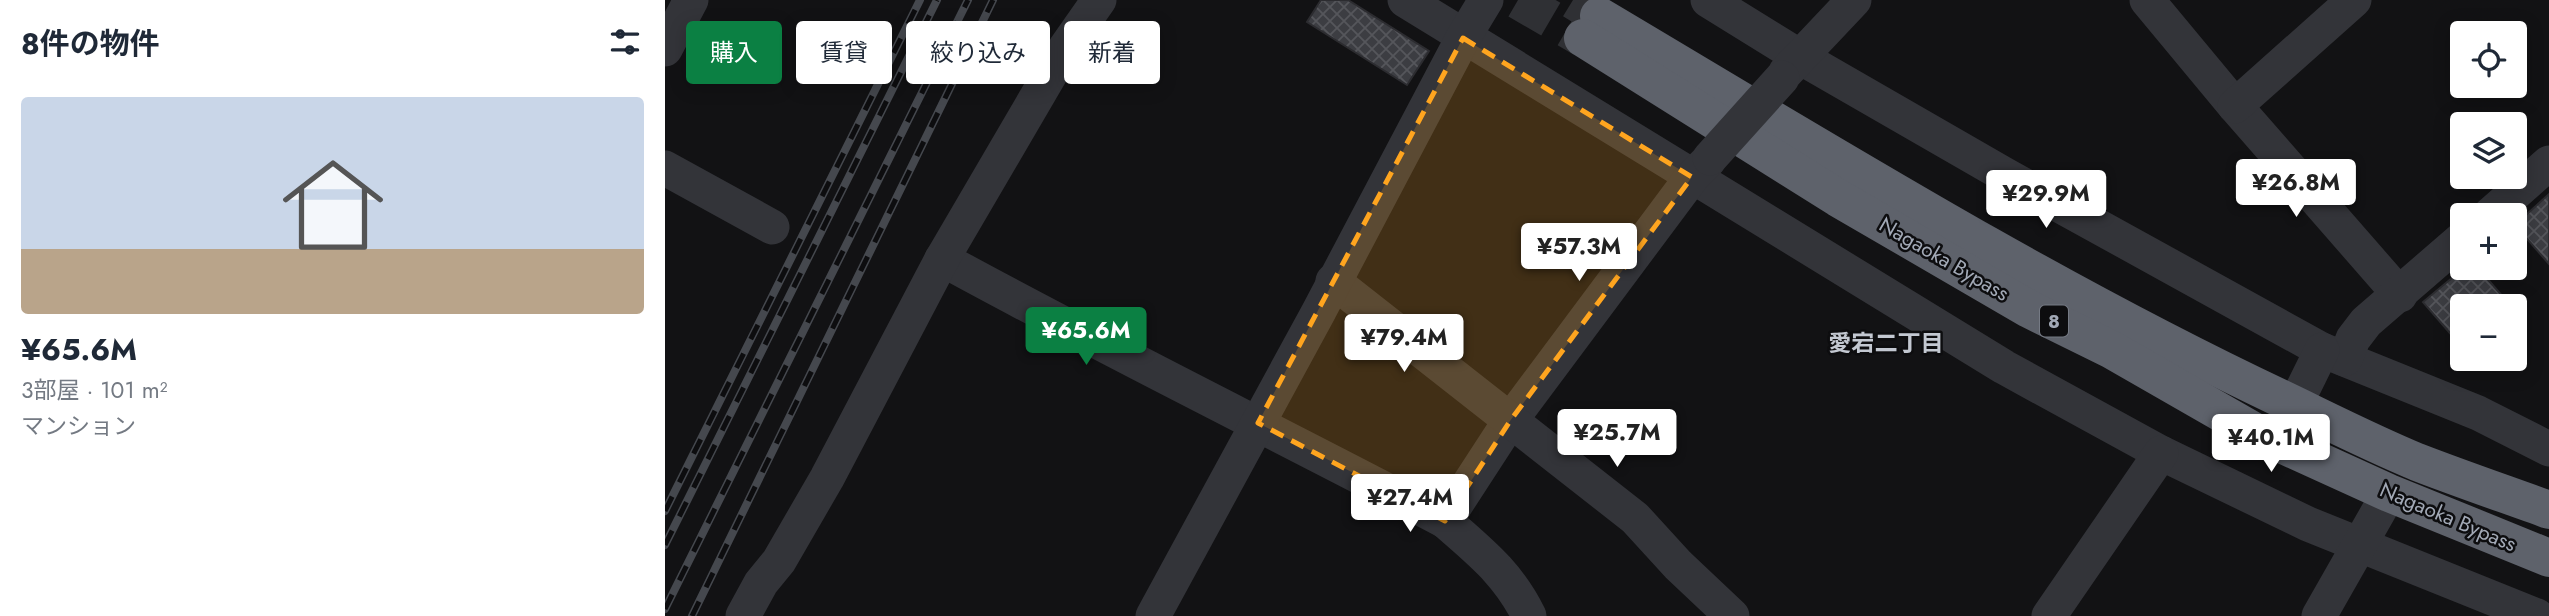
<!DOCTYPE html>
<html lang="ja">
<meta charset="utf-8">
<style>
body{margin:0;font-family:Jost,"Noto Sans JP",sans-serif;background:#f6f6f7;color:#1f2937;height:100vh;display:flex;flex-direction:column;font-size:26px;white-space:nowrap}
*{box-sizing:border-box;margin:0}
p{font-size:23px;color:#747a83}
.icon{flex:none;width:38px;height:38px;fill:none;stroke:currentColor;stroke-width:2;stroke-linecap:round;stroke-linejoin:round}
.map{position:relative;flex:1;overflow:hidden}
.drawer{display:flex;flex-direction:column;background:#fff;width:665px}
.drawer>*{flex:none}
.top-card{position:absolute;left:21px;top:21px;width:665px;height:63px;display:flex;gap:14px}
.controls{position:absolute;left:1785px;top:21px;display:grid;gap:14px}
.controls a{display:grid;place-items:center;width:77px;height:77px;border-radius:7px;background:#fff;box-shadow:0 4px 18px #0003;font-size:35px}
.price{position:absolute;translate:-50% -60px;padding:0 16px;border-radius:7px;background:#fff;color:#222;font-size:23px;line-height:46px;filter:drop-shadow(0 2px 4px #0008)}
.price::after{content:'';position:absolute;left:50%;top:42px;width:21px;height:16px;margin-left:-10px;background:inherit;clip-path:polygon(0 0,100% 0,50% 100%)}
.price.selected{background:#0b8043;color:#fff}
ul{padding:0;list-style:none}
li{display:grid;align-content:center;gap:14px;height:371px;padding:0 21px}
li span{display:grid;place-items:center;height:217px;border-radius:7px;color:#555}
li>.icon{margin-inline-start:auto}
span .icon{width:126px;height:126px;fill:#fffc;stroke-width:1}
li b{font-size:30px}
h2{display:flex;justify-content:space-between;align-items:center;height:84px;padding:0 21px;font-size:30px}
.tag{padding:0 24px;border-radius:7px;background:#fff;box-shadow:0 4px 18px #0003;font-size:24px;line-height:63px}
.tag.selected{background:#0b8043;color:#fff}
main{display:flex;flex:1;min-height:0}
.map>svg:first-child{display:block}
.building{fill:url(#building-cross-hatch);stroke:#2c2c30;stroke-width:2}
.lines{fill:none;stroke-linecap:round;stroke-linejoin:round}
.highway-tunnel{stroke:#2f3034;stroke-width:38;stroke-dasharray:38 19;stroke-linecap:butt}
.minor{stroke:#333439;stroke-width:35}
.highway{stroke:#5e626b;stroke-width:38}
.rail-casing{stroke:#45484e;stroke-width:8}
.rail{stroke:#0d0d0f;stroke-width:5;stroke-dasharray:16;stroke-linecap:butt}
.minor-bridge{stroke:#333439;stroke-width:35}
.marked{fill:#ffa51f;fill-opacity:0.2;stroke:#ffa51f;stroke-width:5;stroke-dasharray:14 9;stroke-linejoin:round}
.labels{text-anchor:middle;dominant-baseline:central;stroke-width:5;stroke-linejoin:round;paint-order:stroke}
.shield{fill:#0d0d0f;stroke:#757a84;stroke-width:2}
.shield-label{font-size:19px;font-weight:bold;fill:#a2a9b6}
.street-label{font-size:21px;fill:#a2a9b6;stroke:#0d0d0f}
.neighbourhood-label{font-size:23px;font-weight:bold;fill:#c3c8d1;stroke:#0d0d0f}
</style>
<main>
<section class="drawer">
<h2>8件の物件<svg class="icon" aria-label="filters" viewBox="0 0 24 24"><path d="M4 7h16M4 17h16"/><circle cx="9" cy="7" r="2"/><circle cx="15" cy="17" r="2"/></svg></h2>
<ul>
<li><span style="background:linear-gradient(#c9d6e8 70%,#b9a48a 0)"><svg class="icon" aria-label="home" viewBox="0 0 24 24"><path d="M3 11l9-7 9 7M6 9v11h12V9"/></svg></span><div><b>¥65.6M</b><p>3部屋 · 101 m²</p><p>マンション</p></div></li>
</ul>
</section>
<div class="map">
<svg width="1884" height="616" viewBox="0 0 1884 616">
<defs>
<pattern id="building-cross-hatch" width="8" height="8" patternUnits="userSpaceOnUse" patternTransform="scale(1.75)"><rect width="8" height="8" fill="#3c3d42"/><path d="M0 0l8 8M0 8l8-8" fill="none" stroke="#55565b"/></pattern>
</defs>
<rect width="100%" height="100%" fill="#121214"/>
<!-- building -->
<g class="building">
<polygon points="656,0 683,0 764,51 742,85 642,22"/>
<polygon points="1884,194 1884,264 1850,225"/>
<polygon points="1799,268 1813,268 1846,306 1797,306 1797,347 1758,302"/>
</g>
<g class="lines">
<!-- highway-tunnel -->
<g class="highway-tunnel">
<polyline points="853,0 918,38"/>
<polyline points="908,0 934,16"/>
</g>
<!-- minor -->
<g class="minor">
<polyline points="740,0 1339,367 1496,453 1643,524 1872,616"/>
<polyline points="1043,0 1135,57 1340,175 1657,350 1813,413 1884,449"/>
<polyline points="1482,0 1570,106 1735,295"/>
<polyline points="0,49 26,0"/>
<polyline points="1121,72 1189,0"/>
<polyline points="1570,106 1689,0"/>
<polyline points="0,168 107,227"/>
<polyline points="1825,215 1884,163"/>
<path d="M 277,259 C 443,350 613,433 780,521 L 845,421 L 1027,177 L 1043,161"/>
<polyline points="668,281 970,518 1013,565 1067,616"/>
<polyline points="1680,359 1688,339 1701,322 1797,239"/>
<polyline points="1630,405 1657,350"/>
<path d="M 780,521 C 815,552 843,573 864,616"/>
<polyline points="78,616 96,583 114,561 162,478 277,259 401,47 434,0"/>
<polyline points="488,616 653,313 798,38 821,0"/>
<polyline points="1384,616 1496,453"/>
<polyline points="1654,616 1724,493"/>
</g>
<!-- highway -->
<g class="highway">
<path d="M 934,16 C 1158,149 1380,287 1615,398 C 1661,420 1706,443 1752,462 C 1796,479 1840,494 1884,510"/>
<polyline points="918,38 1173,198 1364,309 1447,350 1590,432 1724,493 1884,558"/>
</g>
<defs>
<g id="rail">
<polyline points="0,511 255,0"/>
<polyline points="0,545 272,0"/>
<polyline points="0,609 303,0"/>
<polyline points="27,616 328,0"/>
</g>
</defs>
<!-- rail casing -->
<use href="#rail" class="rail-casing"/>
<!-- rail -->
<use href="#rail" class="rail"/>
<!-- minor-bridge -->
<polyline class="minor-bridge" points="1045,158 1117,78"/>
</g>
<!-- marked area -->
<path class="marked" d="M 798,38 L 1027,177 L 845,421 L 780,521 L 593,423 Z"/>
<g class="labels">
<!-- shield labels -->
<rect class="shield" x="1375" y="305.5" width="28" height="31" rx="5"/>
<g class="shield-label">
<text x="1389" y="321">8</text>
</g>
<!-- street labels -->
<g class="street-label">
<text transform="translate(1279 259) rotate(30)">Nagaoka Bypass</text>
<text transform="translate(1783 517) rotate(23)">Nagaoka Bypass</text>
</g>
<!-- neighbourhood labels -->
<g class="neighbourhood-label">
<text x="1221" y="343">愛宕二丁目</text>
</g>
</g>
</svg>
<div class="controls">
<a><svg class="icon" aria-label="locate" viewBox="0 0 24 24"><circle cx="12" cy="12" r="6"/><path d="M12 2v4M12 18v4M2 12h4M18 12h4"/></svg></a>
<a><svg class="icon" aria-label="layers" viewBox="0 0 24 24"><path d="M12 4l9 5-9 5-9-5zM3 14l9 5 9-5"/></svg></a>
<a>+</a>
<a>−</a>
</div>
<b class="price" style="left:1631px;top:219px">¥26.8M</b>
<b class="price" style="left:1381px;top:230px">¥29.9M</b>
<b class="price" style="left:914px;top:283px">¥57.3M</b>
<b class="price selected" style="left:421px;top:367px">¥65.6M</b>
<b class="price" style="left:739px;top:374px">¥79.4M</b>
<b class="price" style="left:952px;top:469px">¥25.7M</b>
<b class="price" style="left:1606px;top:474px">¥40.1M</b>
<b class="price" style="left:745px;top:534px">¥27.4M</b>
<div class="top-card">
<a class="tag selected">購入</a>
<a class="tag">賃貸</a>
<a class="tag">絞り込み</a>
<a class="tag">新着</a>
</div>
</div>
</main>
